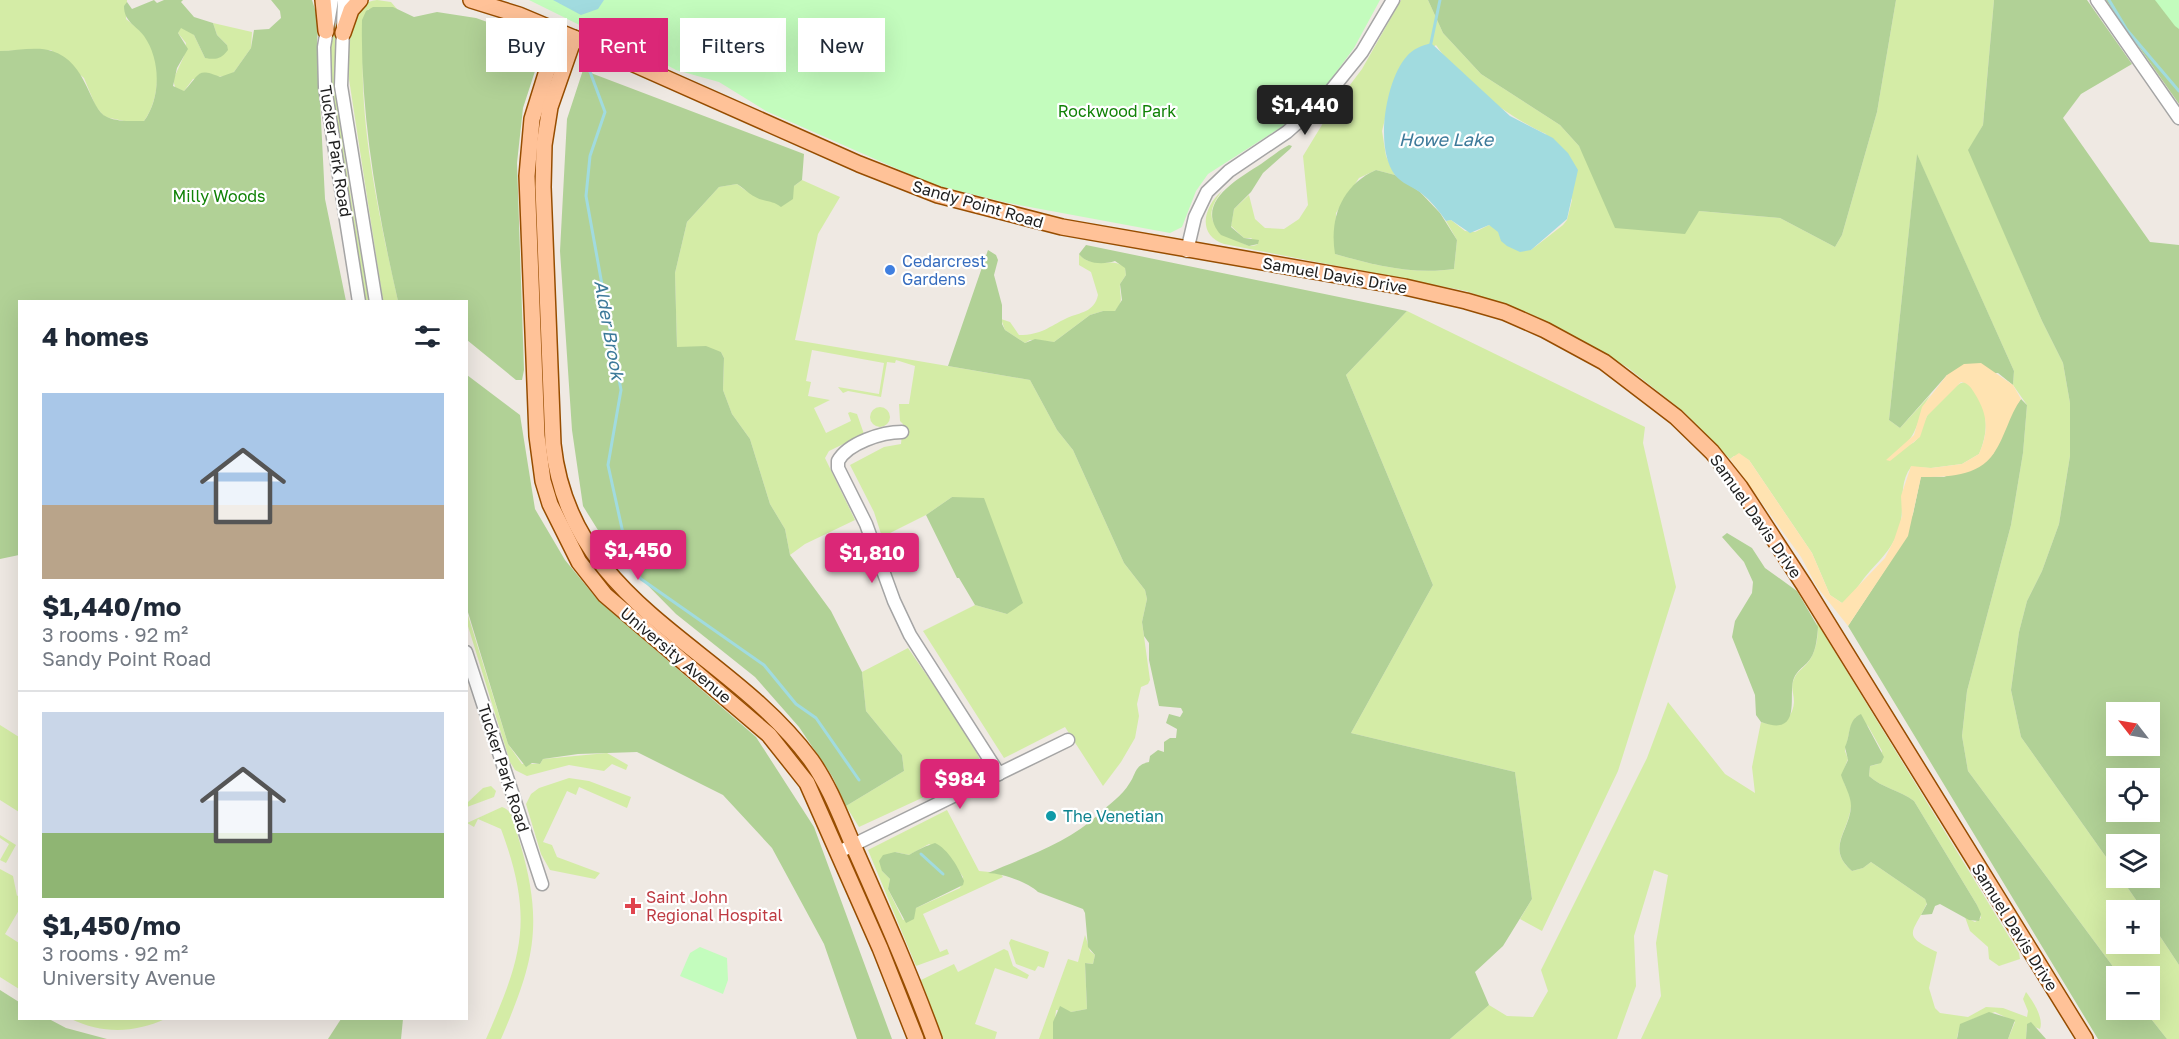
<!DOCTYPE html>
<meta charset="utf-8">
<style>
body{margin:0;font-family:"Golos Text",sans-serif;background:#f6f6f7;color:#1f2937;height:100vh;display:flex;flex-direction:column;font-size:22px;white-space:nowrap}
*{box-sizing:border-box;margin:0}
p{font-size:20px;color:#747a83}
.icon{flex:none;width:33px;height:33px;fill:none;stroke:currentColor;stroke-width:2;stroke-linecap:round;stroke-linejoin:round}
.map{position:relative;flex:1;overflow:hidden}
.panel{position:absolute;left:18px;top:300px;width:450px;height:720px;display:flex;flex-direction:column;background:#fff;border-radius:0px;box-shadow:0 6px 24px #0002}
.panel>*{flex:none}
.top-card{position:absolute;left:486px;top:18px;width:570px;height:54px;display:flex;gap:12px}
.needle{width:39px;rotate:301deg}
.buttons{position:absolute;left:2106px;top:702px;display:grid;gap:12px}
.buttons a{display:grid;place-items:center;width:54px;height:54px;border-radius:0px;background:#fff;box-shadow:0 6px 24px #0002;font-size:30px}
.price{position:absolute;translate:-50% -51px;padding:0 14px;border-radius:6px;background:#db2777;color:#fff;font-size:20px;line-height:39px;filter:drop-shadow(0 2px 3px #0008)}
.price::after{content:'';position:absolute;left:50%;top:36px;width:18px;height:14px;margin-left:-9px;background:inherit;clip-path:polygon(0 0,100% 0,50% 100%)}
.price.current{background:#222;color:#fff}
ul{padding:0;list-style:none}
li{display:grid;align-content:center;gap:12px;height:318px;padding:0 24px}
li+li{border-top:2px solid #e0e1e3}
li span{display:grid;place-items:center;height:186px;border-radius:0px;color:#555}
li>.icon{margin-inline-start:auto}
span .icon{width:108px;height:108px;fill:#fffc;stroke-width:1}
li b{font-size:26px}
h2{display:flex;justify-content:space-between;align-items:center;height:72px;padding:0 24px;font-size:26px}
.pill{padding:0 21px;border-radius:0px;background:#fff;box-shadow:0 6px 24px #0002;font-size:21px;line-height:54px}
.pill.current{background:#db2777;color:#fff}
.map>svg:first-child{display:block}
.grass{fill:#d4eca6;fill-rule:evenodd}
.forest{fill:#b1d196;fill-rule:evenodd}
.sand{fill:#ffe3b1}
.park{fill:#c3fcbd}
.water{fill:#a1dbdf}
.lines{fill:none;stroke-linecap:round;stroke-linejoin:round}
.stream{stroke:#a1dbdf;stroke-width:3}
.minor-casing{stroke:#a5a5a5;stroke-width:15}
.major-casing{stroke:#974d00;stroke-width:18}
.minor{stroke:#fff;stroke-width:12}
.major{stroke:#ffc298;stroke-width:15}
.shop-dot{fill:#3f7fe0;stroke:#fff;stroke-width:2}
.culture-dot{fill:#0f9aa8;stroke:#fff;stroke-width:2}
.health-dot{fill:#e0444e;stroke:#fff;stroke-width:2}
.labels{text-anchor:middle;dominant-baseline:central;stroke-width:4.5;stroke-linejoin:round;paint-order:stroke}
.park-label{font-size:16px;fill:#108206;stroke:#fff}
.street-label{font-size:16px;fill:#1e1e1e;stroke:#fff}
.shop-label{font-size:16px;fill:#366cbe;stroke:#fff;text-anchor:start}
.culture-label{font-size:16px;fill:#0d838f;stroke:#fff;text-anchor:start}
.health-label{font-size:16px;fill:#be3a42;stroke:#fff;text-anchor:start}
.water-label{font-size:18px;font-style:italic;fill:#3d7a9a;stroke:#fff}
</style>
<div class="map">
<svg width="2179" height="1039" viewBox="0 0 2179 1039">
<rect width="100%" height="100%" fill="#efe9e3"/>
<!-- grass -->
<g class="grass">
<path d="M 0,0 L 127,0 L 126,19 C 132,24 139,29 144,35 C 162,58 161,98 144,121 L 129,122 L 105,117 L 96,107 L 84,78 L 51,50 L 0,51 Z"/>
<path d="M 377,0 L 391,2 L 397,9 L 368,9 C 351,96 379,214 398,301 L 383,301 L 349,79 C 348,54 342,4 377,0 Z"/>
<path d="M 1401,0 L 1428,0 L 1443,33 L 1481,74 L 1560,125 L 1579,146 L 1587,161 L 1699,211 L 1780,218 L 1835,247 L 1842,235 L 1877,112 L 1896,0 L 1994,0 L 1983,125 L 1969,150 L 2042,321 L 2063,363 L 2070,403 L 2070,456 L 2059,524 L 2042,571 L 2027,601 L 2019,632 L 2011,690 L 2021,737 L 2116,871 L 2116,878 L 2121,878 L 2143,910 L 2116,910 L 2116,944 L 2150,944 L 2150,921 L 2179,965 L 2179,1039 L 2167,1039 L 2144,1010 L 2150,1010 L 2150,976 L 2120,976 L 1968,771 L 1962,736 L 1967,691 L 2011,525 L 2023,453 L 2027,405 L 2013,385 L 2014,371 L 1917,155 L 1889,420 L 1900,428 L 1931,394 C 1919,411 1919,433 1903,447 C 1923,442 1919,431 1927,416 C 1933,406 1954,383 1965,382 C 1989,399 1990,430 1979,454 L 1962,464 L 1931,468 L 1911,467 C 1898,484 1905,506 1900,525 C 1895,545 1883,557 1870,571 C 1862,580 1855,591 1847,601 L 1842,603 L 1830,595 L 1812,553 L 1749,460 L 1734,456 L 1730,459 L 1684,412 L 1627,367 L 1538,317 L 1466,291 L 1224,244 C 1197,235 1203,207 1222,191 C 1203,216 1211,227 1236,240 C 1243,243 1250,249 1258,244 L 1251,238 L 1244,238 L 1231,226 L 1234,209 L 1249,195 L 1255,219 L 1265,228 L 1284,229 L 1299,219 L 1308,205 L 1303,156 L 1331,110 L 1362,69 ZM 1436,45 C 1460,81 1507,116 1546,134 L 1572,200 L 1567,220 L 1563,225 L 1531,250 C 1490,247 1511,235 1489,225 L 1475,232 L 1465,231 L 1451,220 L 1446,221 L 1457,240 L 1454,269 C 1413,275 1374,265 1335,254 L 1336,213 L 1359,178 L 1376,170 L 1395,175 L 1386,156 L 1382,131 L 1396,75 Z"/>
<path d="M 337,4 L 340,6 C 328,103 354,205 369,301 L 365,301 L 332,95 L 330,53 Z"/>
<polygon points="213,23 252,32 251,48 234,72 228,76 193,79 184,91 176,90 173,80 184,56 186,43 178,33 180,28 184,27 194,35 205,58 227,45 217,35"/>
<path d="M 802,180 L 840,197 L 818,234 L 795,340 L 1030,380 L 1057,430 L 1073,450 L 1124,563 L 1145,590 L 1147,599 L 1142,622 L 1150,680 L 1148,684 L 1141,687 L 1137,704 L 1139,716 L 1135,738 L 1121,762 L 1103,786 L 1065,727 L 1004,758 L 923,631 L 975,605 L 1007,614 L 952,497 L 926,515 L 882,537 L 874,512 L 850,465 L 884,447 L 901,444 L 903,424 L 900,421 L 899,404 L 909,404 L 915,366 L 896,360 L 895,363 L 887,362 L 881,397 L 848,391 L 843,393 L 838,387 L 879,394 L 884,363 L 812,350 L 806,381 L 811,382 L 808,396 L 830,400 L 814,408 L 826,433 L 851,421 L 848,413 L 850,412 L 857,414 L 864,434 L 829,451 L 825,458 L 855,520 L 805,544 L 790,555 L 785,529 L 770,504 L 750,439 L 732,414 L 723,390 L 724,358 L 721,352 L 677,347 L 675,273 L 687,222 L 719,187 L 737,184 C 766,207 774,201 802,180 Z"/>
<path d="M 1079,254 C 1090,269 1112,257 1125,267 L 1126,275 L 1120,284 C 1119,296 1125,301 1115,311 L 1103,311 L 1090,315 L 1054,342 L 1030,340 L 1025,343 L 1005,330 L 1001,319 L 1010,322 L 1019,335 C 1042,335 1048,327 1067,318 C 1080,312 1094,313 1098,295 L 1091,272 L 1079,265 Z"/>
<polygon points="1407,311 1645,427 1643,443 1676,587 1618,771 1542,931 1520,919 1532,899 1515,772 1351,733 1433,585 1346,375"/>
<circle cx="880" cy="417" r="10"/>
<polygon points="466,609 508,744 522,764 540,764 543,759 607,753 628,765 626,770 612,764 604,771 569,765 527,776 515,770 510,762 467,623"/>
<path d="M 1816,621 L 2019,953 L 2020,959 L 1999,966 L 1989,959 L 1988,947 L 1970,931 L 1965,917 L 1975,922 L 1981,918 L 1977,905 L 1914,801 C 1900,790 1882,788 1869,776 L 1870,766 L 1878,764 L 1882,751 L 1868,726 L 1856,717 C 1848,727 1849,738 1845,751 L 1848,759 C 1835,789 1853,784 1851,807 C 1848,832 1826,849 1852,871 L 1863,868 L 1871,862 L 1925,899 L 1927,903 C 1913,934 1900,934 1937,952 L 1929,988 L 1935,1008 L 1940,1013 L 1968,1017 L 1986,1007 L 2003,1008 L 2027,1017 L 2028,1011 L 2023,999 L 2026,992 C 2033,1001 2044,1018 2040,1029 L 2027,1024 L 2026,1039 L 2008,1039 L 2015,1022 L 1995,1012 C 1979,1017 1958,1020 1957,1039 L 1641,1039 L 1661,996 L 1656,943 L 1668,875 L 1654,870 L 1634,936 L 1636,986 L 1617,1039 L 1450,1039 L 1489,1005 L 1507,1016 L 1533,1017 L 1548,991 L 1541,970 L 1647,758 L 1668,702 L 1725,774 L 1755,793 L 1752,767 L 1761,722 C 1777,728 1793,721 1794,702 C 1794,693 1790,687 1794,679 C 1797,671 1804,668 1809,661 C 1816,651 1820,633 1816,621 Z"/>
<path d="M 908,648 C 919,664 980,751 981,763 C 981,766 979,769 978,772 L 859,827 L 846,806 L 904,771 L 902,755 L 866,711 L 862,672 Z"/>
<polygon points="0,725 19,737 19,812 0,800"/>
<polygon points="569,778 589,781 631,797 627,808 579,787 576,795 567,791 543,842 552,845 557,857 600,873 595,879 550,870 541,854 526,804 531,794 539,788"/>
<polygon points="491,786 496,791 494,797 467,807 467,803 483,788"/>
<path d="M 502,807 C 515,811 516,831 520,843 C 544,925 534,962 501,1039 L 486,1039 C 523,955 534,918 501,829 L 478,819 L 474,827 L 467,823 Z"/>
<path d="M 947,810 L 979,871 L 1000,873 L 1003,877 L 923,914 L 940,952 L 947,949 L 949,954 L 916,966 L 868,850 ZM 929,844 L 949,856 L 963,877 L 960,888 L 916,908 L 913,915 L 903,920 L 888,889 L 890,879 L 882,871 L 895,852 L 909,855 Z"/>
<polygon points="0,835 16,845 6,863 0,860 9,844 0,838"/>
<polygon points="0,869 13,876 17,896 19,895 19,910 5,934 19,943 19,989 0,977"/>
<polygon points="1085,935 1090,951 1095,955 1093,964 1085,963 1087,1009 1071,1012 1056,1010 1053,1039 1039,1039 1068,959 1078,962"/>
<polygon points="1011,939 1049,952 1044,968 1038,966 1035,971 1016,964 1009,943"/>
<polygon points="1004,949 1008,951 1013,966 1029,975 1027,979 995,968 975,1024 997,1032 995,1039 943,1039 921,980 954,964 958,972"/>
<path d="M 71,1019 L 165,1019 C 135,1033 102,1034 71,1019 Z"/>
</g>
<!-- forest -->
<g class="forest">
<path d="M 154,0 L 157,3 L 164,0 L 183,0 L 181,2 L 194,17 L 213,23 L 217,35 L 227,45 L 228,50 C 221,59 216,60 205,58 L 194,35 L 181,28 L 178,33 L 188,49 L 177,68 L 173,86 L 184,91 C 200,75 196,67 220,77 L 234,72 L 251,48 L 254,30 L 269,29 L 281,18 L 280,11 L 271,0 L 312,0 L 319,22 L 317,41 L 325,199 L 346,301 L 20,302 L 19,555 L 0,559 L 0,51 C 16,51 37,46 52,51 C 88,62 89,110 107,117 C 118,122 132,121 144,121 C 161,98 161,60 144,36 C 136,25 124,22 124,6 L 127,2 L 132,9 Z"/>
<polygon points="1428,0 1896,0 1877,112 1842,235 1835,247 1780,218 1699,211 1685,234 1615,228 1579,146 1560,125 1481,74 1443,33"/>
<path d="M 1994,0 L 2087,0 L 2132,64 L 2081,94 L 2063,118 L 2150,242 L 2179,245 L 2179,965 L 2150,921 L 2150,910 L 2143,910 L 2121,878 L 2150,878 L 2150,844 L 2116,844 L 2116,871 L 2021,737 L 2011,690 L 2019,632 L 2027,601 L 2042,571 L 2059,524 L 2070,456 L 2070,403 L 2063,363 L 2042,321 L 1968,150 L 1983,125 ZM 2116,712 L 2150,712 L 2150,746 L 2116,746 ZM 2116,778 L 2150,778 L 2150,812 L 2116,812 Z"/>
<polygon points="2106,0 2179,0 2179,104"/>
<path d="M 373,7 L 393,7 L 414,17 L 437,12 L 476,18 L 524,35 L 537,51 L 538,62 L 523,108 L 517,163 L 524,370 L 522,380 L 516,380 L 467,340 L 466,302 L 398,301 C 377,209 360,115 362,20 L 366,11 Z"/>
<path d="M 583,70 L 804,154 L 802,180 L 794,186 L 793,199 L 781,207 C 774,202 771,202 763,200 C 753,198 745,189 737,184 L 719,187 L 687,222 L 675,273 L 677,347 L 706,346 L 721,352 L 724,358 L 723,390 L 732,414 L 750,439 L 770,504 L 785,529 L 790,555 L 831,611 L 862,672 L 866,711 L 902,755 L 904,771 L 846,806 L 832,776 L 799,727 L 755,677 L 676,614 L 606,543 L 583,506 L 572,430 L 560,251 L 567,119 Z"/>
<path d="M 1289,145 L 1292,146 L 1290,149 L 1263,173 L 1251,192 L 1234,209 L 1231,227 L 1244,238 L 1259,240 L 1258,244 L 1249,246 L 1221,235 C 1193,203 1238,179 1261,164 C 1270,158 1279,150 1289,145 Z"/>
<polygon points="1917,154 2014,371 2013,385 1998,373 1947,375 1900,428 1889,420"/>
<path d="M 1376,170 L 1395,175 L 1420,192 L 1440,213 L 1457,240 L 1454,269 C 1413,275 1374,265 1335,254 C 1329,218 1342,185 1376,170 Z"/>
<path d="M 1086,245 L 1407,311 L 1346,375 L 1433,585 L 1351,733 L 1515,772 L 1532,899 L 1503,946 L 1475,972 L 1489,1005 L 1450,1039 L 1053,1039 L 1053,1022 L 1060,1006 L 1071,1012 L 1087,1009 L 1085,963 L 1093,964 L 1095,955 L 1088,947 L 1085,913 L 1083,909 L 1038,892 C 1028,882 1001,873 988,873 C 1025,857 1070,842 1099,814 C 1108,805 1123,795 1129,784 C 1136,775 1134,765 1149,762 L 1150,756 L 1158,750 L 1164,752 L 1164,742 L 1170,738 L 1176,738 L 1177,729 L 1166,723 L 1169,714 L 1180,717 L 1183,712 L 1181,708 L 1159,706 L 1149,660 L 1149,643 L 1144,636 L 1142,622 L 1147,599 L 1145,590 L 1124,563 L 1073,450 L 1057,430 L 1030,380 L 948,366 L 988,250 L 996,255 L 998,260 L 994,275 L 1002,305 L 1002,324 L 1005,330 L 1025,343 L 1035,339 L 1054,342 L 1090,315 L 1103,311 L 1115,311 L 1122,300 L 1120,284 L 1126,275 L 1125,268 L 1115,261 C 1103,265 1086,264 1079,254 Z"/>
<polygon points="467,375 520,415 535,509 565,560 597,599 756,737 814,827 892,1039 857,1039 824,944 772,848 723,795 637,752 578,754 543,759 540,764 532,763 526,767 508,744 467,609"/>
<polygon points="2021,399 2027,405 2023,453 2011,525 1967,691 1962,736 1968,771 2120,976 2116,976 2116,1010 2144,1010 2167,1039 2098,1039 1848,626 1890,562 1913,514 1921,476 1944,477 1993,454 2011,412"/>
<polygon points="952,497 984,498 1023,603 1007,614 975,605 959,578 957,578 926,515"/>
<path d="M 1727,533 L 1752,548 L 1765,568 L 1797,591 L 1818,627 C 1817,639 1816,654 1807,663 C 1802,668 1797,671 1794,678 C 1787,693 1804,738 1761,722 L 1756,715 L 1755,695 L 1732,637 L 1735,621 L 1752,593 L 1753,582 L 1744,562 L 1722,537 Z"/>
<path d="M 1861,714 L 1884,757 L 1881,763 L 1870,766 L 1869,776 C 1882,788 1900,790 1914,801 L 1977,905 L 1981,914 L 1979,921 L 1969,920 L 1940,904 L 1935,906 L 1932,914 L 1921,915 L 1927,904 L 1925,899 L 1871,862 L 1863,868 L 1852,871 C 1825,848 1850,831 1851,806 C 1851,795 1844,785 1841,775 L 1848,760 L 1845,747 C 1851,735 1847,720 1861,714 Z"/>
<path d="M 935,843 C 948,849 959,868 964,881 L 963,885 L 916,908 L 914,919 L 906,923 L 888,889 L 890,879 L 882,871 L 879,861 L 883,855 L 895,852 L 909,855 C 915,851 928,845 935,843 Z"/>
<polygon points="0,990 19,1002 20,1018 49,1019 66,1028 107,1039 0,1039"/>
<polygon points="1989,1012 2015,1020 2008,1039 1957,1039 1960,1024"/>
<polygon points="341,1019 403,1019 401,1039 328,1039"/>
<polygon points="2031,1022 2046,1039 2026,1039 2027,1024"/>
</g>
<!-- sand -->
<path class="sand" d="M 1981,363 L 2013,385 L 2021,399 C 2009,416 2005,437 1994,453 C 1978,477 1946,477 1921,477 L 1908,536 L 1848,626 L 1817,587 L 1801,557 L 1730,459 L 1739,453 L 1749,460 L 1812,553 L 1830,595 L 1842,603 L 1885,558 L 1894,540 L 1902,516 L 1901,496 L 1911,466 L 1931,468 L 1962,464 L 1979,454 C 1989,431 1988,415 1975,394 C 1971,388 1969,383 1961,382 L 1927,416 L 1920,437 L 1890,461 L 1886,460 L 1914,435 L 1922,407 L 1947,375 L 1964,364 Z"/>
<!-- park -->
<g class="park">
<polygon points="529,0 1380,0 1354,48 1329,82 1283,126 1208,174 1196,191 1182,227 1170,233 1008,203 934,185 766,111 719,82 676,70 622,41 614,42"/>
<polygon points="2155,0 2179,0 2179,29 2175,26"/>
<polygon points="700,947 727,958 728,980 723,994 680,976 690,953"/>
</g>
<!-- water -->
<g class="water">
<polygon points="553,0 604,0 598,9 581,15"/>
<path d="M 1431,43 L 1510,116 L 1553,138 L 1568,153 L 1578,170 L 1567,219 L 1531,250 L 1520,252 L 1507,246 L 1501,241 L 1498,232 L 1489,225 L 1470,233 L 1451,220 L 1446,221 C 1439,211 1431,201 1421,193 C 1413,187 1401,183 1395,175 C 1374,148 1386,79 1407,56 C 1413,49 1421,46 1431,43 Z"/>
</g>
<g class="lines">
<!-- stream -->
<g class="stream">
<polyline points="2109,0 2127,30 2179,91"/>
<polyline points="1431,43 1440,0"/>
<polyline points="589,69 605,112 590,156 586,196 621,390 608,465 630,565 641,579 764,665 796,704 816,718 859,780"/>
<polyline points="921,854 943,874"/>
</g>
<defs>
<g id="minor">
<polyline points="332,0 324,47 325,87 359,302"/>
<polyline points="344,0 341,86 376,302"/>
<polyline points="2097,0 2179,118"/>
<polyline points="1187,251 1195,217 1207,192 1229,171 1287,132 1324,99 1362,52 1393,0"/>
<path d="M 902,432 C 882,432 848,443 838,461 L 838,468 L 866,524 L 894,601 L 910,635 L 999,774"/>
<polyline points="466,652 542,884"/>
<polyline points="845,849 1068,740"/>
</g>
<g id="major">
<polyline points="323,0 326,31"/>
<polyline points="471,0 519,15 600,49 859,164 938,195 1062,227 1405,287 1466,301 1504,312 1545,330 1604,362 1676,417 1712,452 1740,487 1804,585 2085,1039"/>
<polyline points="559,32 532,119 527,176 537,436 543,481 550,504 579,562 605,595 769,735 807,783 880,948 916,1039"/>
<polyline points="343,33 351,10 360,0"/>
<path d="M 574,38 L 550,107 L 544,145 L 543,187 L 553,444 C 570,606 726,645 811,760 C 831,788 843,823 857,854 C 884,915 911,976 934,1039"/>
</g>
</defs>
<!-- minor casing -->
<use href="#minor" class="minor-casing"/>
<!-- major casing -->
<use href="#major" class="major-casing"/>
<!-- minor -->
<use href="#minor" class="minor"/>
<!-- major -->
<use href="#major" class="major"/>
</g>
<!-- markers -->
<circle class="shop-dot" cx="890" cy="270" r="6"/>
<circle class="culture-dot" cx="1051" cy="816" r="6"/>
<path class="health-dot" d="M630 897h6v6h6v6h-6v6h-6v-6h-6v-6h6z"/>
<g class="labels">
<!-- park labels -->
<g class="park-label">
<text x="1117" y="111">Rockwood Park</text>
<text x="219" y="196">Milly Woods</text>
</g>
<!-- street labels -->
<g class="street-label">
<text transform="translate(336 151) rotate(81)">Tucker Park Road</text>
<text transform="translate(978 204) rotate(16)">Sandy Point Road</text>
<text transform="translate(1335 275) rotate(10)">Samuel Davis Drive</text>
<text transform="translate(1756 516) rotate(55)">Samuel Davis Drive</text>
<text transform="translate(676 655) rotate(40)">University Avenue</text>
<text transform="translate(504 768) rotate(72)">Tucker Park Road</text>
<text transform="translate(2015 927) rotate(58)">Samuel Davis Drive</text>
</g>
<!-- shop labels -->
<g class="shop-label">
<text x="902" y="261">Cedarcrest<tspan x="902" dy="18">Gardens</tspan></text>
</g>
<!-- culture labels -->
<g class="culture-label">
<text x="1063" y="816">The Venetian</text>
</g>
<!-- health labels -->
<g class="health-label">
<text x="646" y="897">Saint John<tspan x="646" dy="18">Regional Hospital</tspan></text>
</g>
<!-- water labels -->
<g class="water-label">
<text x="1446" y="139">Howe Lake</text>
<text transform="translate(610 330) rotate(80)">Alder Brook</text>
</g>
</g>
</svg>
<div class="buttons">
<a><svg class="needle" viewBox="-14 -14 28 28"><path d="M0-13l5 13h-10z" fill="#e53935"/><path d="M0 13l5-13h-10z" fill="#747a83"/></svg></a>
<a><svg class="icon" aria-label="locate" viewBox="0 0 24 24"><circle cx="12" cy="12" r="6"/><path d="M12 2v4M12 18v4M2 12h4M18 12h4"/></svg></a>
<a><svg class="icon" aria-label="layers" viewBox="0 0 24 24"><path d="M12 4l9 5-9 5-9-5zM3 14l9 5 9-5"/></svg></a>
<a>+</a>
<a>−</a>
</div>
<b class="price current" style="left:1305px;top:136px">$1,440</b>
<b class="price" style="left:638px;top:581px">$1,450</b>
<b class="price" style="left:872px;top:584px">$1,810</b>
<b class="price" style="left:960px;top:810px">$984</b>
<div class="top-card">
<a class="pill">Buy</a>
<a class="pill current">Rent</a>
<a class="pill">Filters</a>
<a class="pill">New</a>
</div>
<section class="panel">
<h2>4 homes<svg class="icon" aria-label="filters" viewBox="0 0 24 24"><path d="M4 7h16M4 17h16"/><circle cx="9" cy="7" r="2"/><circle cx="15" cy="17" r="2"/></svg></h2>
<ul>
<li><span style="background:linear-gradient(#a9c7e8 60%,#b9a48a 0)"><svg class="icon" aria-label="home" viewBox="0 0 24 24"><path d="M3 11l9-7 9 7M6 9v11h12V9"/></svg></span><div><b>$1,440/mo</b><p>3 rooms · 92 m²</p><p>Sandy Point Road</p></div></li>
<li><span style="background:linear-gradient(#c9d6e8 65%,#8fb573 0)"><svg class="icon" aria-label="home" viewBox="0 0 24 24"><path d="M3 11l9-7 9 7M6 9v11h12V9"/></svg></span><div><b>$1,450/mo</b><p>3 rooms · 92 m²</p><p>University Avenue</p></div></li>
</ul>
</section>
</div>
